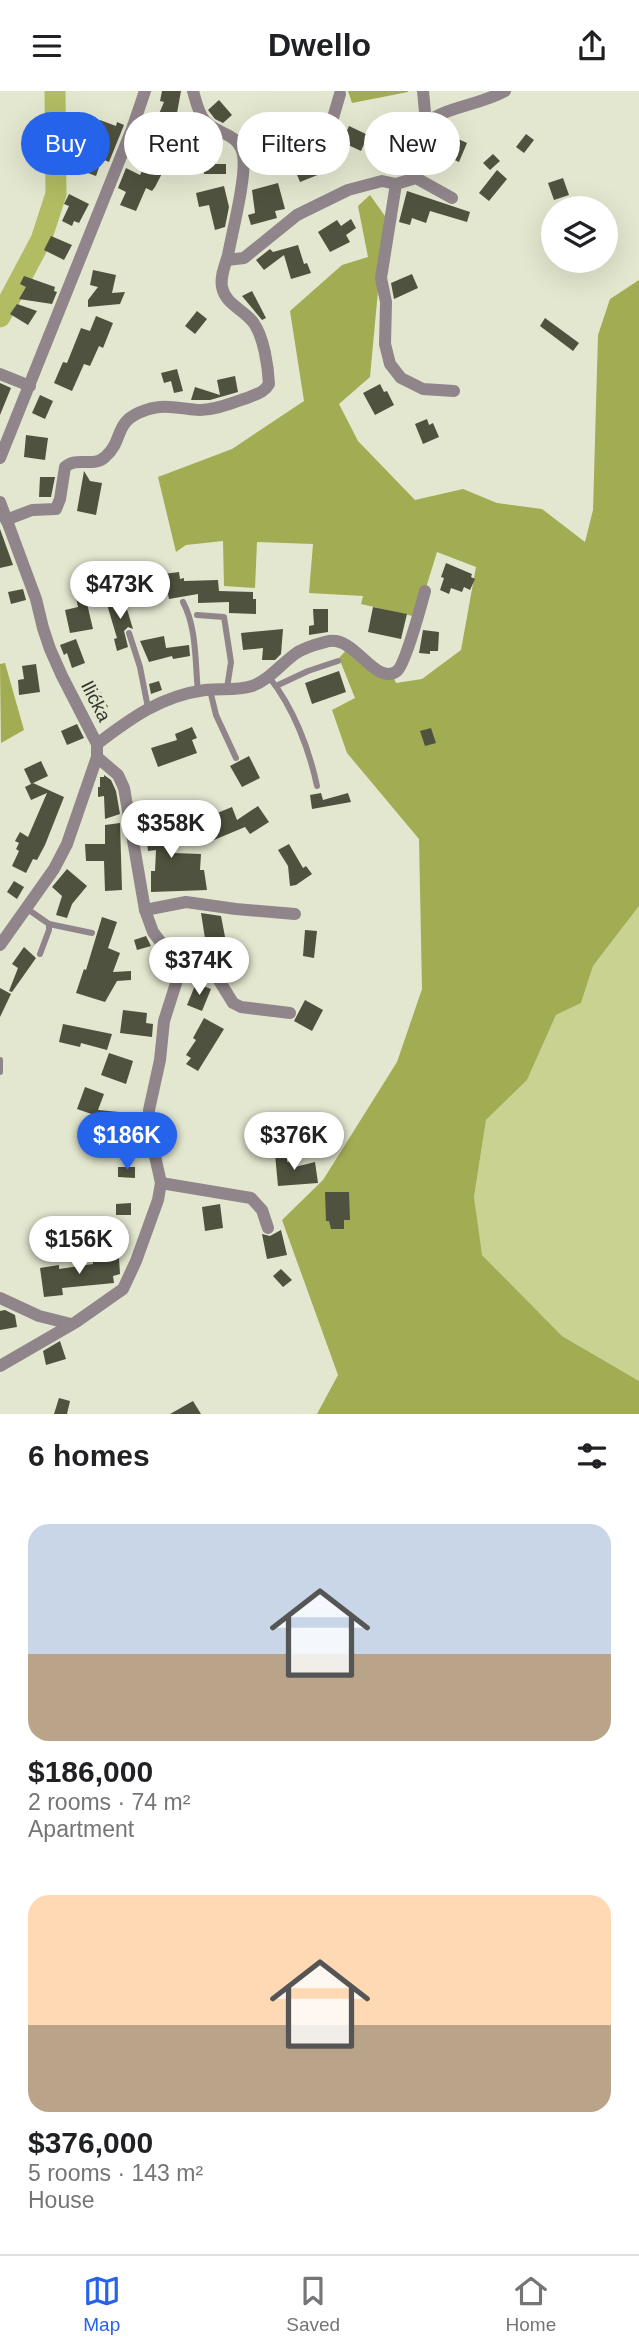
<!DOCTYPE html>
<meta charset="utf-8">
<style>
body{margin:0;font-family:Arial,sans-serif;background:#f6f6f6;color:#202124;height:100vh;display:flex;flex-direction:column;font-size:26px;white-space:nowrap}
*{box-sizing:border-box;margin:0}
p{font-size:23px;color:#757577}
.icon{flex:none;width:38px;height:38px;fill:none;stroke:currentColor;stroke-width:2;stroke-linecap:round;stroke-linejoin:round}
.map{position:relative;height:1323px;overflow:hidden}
.sheet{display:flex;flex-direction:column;background:#fff;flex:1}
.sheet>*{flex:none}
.banner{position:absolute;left:21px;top:21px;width:598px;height:63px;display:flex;gap:14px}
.fabs{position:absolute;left:541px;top:105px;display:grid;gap:14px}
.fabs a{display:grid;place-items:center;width:77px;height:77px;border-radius:50%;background:#fff;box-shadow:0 7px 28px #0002;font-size:35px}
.price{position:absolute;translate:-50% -60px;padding:0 16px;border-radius:24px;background:#fff;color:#222;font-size:23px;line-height:46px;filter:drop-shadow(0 2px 4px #0008)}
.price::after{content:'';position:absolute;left:50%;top:42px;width:21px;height:16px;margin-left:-10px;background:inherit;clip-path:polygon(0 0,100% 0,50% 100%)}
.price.active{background:#2563eb;color:#fff}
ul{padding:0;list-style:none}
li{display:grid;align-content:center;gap:14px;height:371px;padding:0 28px}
li span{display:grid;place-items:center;height:217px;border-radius:21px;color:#555}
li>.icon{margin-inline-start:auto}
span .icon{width:126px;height:126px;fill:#fffc;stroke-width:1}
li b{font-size:30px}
h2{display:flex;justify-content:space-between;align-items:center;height:84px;padding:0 28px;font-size:30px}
.chip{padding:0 24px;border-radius:32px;background:#fff;box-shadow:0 7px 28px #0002;font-size:24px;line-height:63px}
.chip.active{background:#2563eb;color:#fff}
header{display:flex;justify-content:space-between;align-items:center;height:91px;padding:0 28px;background:#fff;font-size:32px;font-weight:700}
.tabs{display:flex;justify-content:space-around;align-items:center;height:98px;border-top:2px solid #e0e0e0;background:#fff;font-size:19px;color:#757577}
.tabs a{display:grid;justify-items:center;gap:4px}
.tabs .active{color:#2563eb}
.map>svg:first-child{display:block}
.green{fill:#c9d291}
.forest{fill:#a2ac53}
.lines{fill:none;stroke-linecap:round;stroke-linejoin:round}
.river{stroke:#b2bc63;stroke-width:21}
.building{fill:#4f523e}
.lane{stroke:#8f858a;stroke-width:6}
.street{stroke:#8f858a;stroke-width:12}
.labels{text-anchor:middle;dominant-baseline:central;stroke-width:7;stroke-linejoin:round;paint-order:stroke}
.street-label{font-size:19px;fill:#34362d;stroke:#e3e7cf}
</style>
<header><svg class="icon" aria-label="menu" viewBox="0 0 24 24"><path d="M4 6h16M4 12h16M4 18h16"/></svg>Dwello<svg class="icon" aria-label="share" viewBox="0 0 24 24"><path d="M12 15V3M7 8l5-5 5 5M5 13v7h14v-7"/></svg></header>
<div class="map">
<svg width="639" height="1323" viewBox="0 0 639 1323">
<rect width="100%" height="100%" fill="#e3e7cf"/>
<!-- green -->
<polygon class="green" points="639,815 639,1290 562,1245 481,1163 474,1106 486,1029 527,989 556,924 581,912 593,875"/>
<!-- forest -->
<g class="forest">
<polygon points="348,0 408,0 408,1 352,12"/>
<polygon points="370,104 385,125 370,286 339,313 358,350 415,409 463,398 497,412 542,418 585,451 593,419 598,244 610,208 639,189 639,815 593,875 581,912 556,924 527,989 486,1029 474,1106 482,1164 562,1245 639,1290 639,1323 317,1323 338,1284 282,1129 323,1089 397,971 422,898 419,748 347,662 332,619 355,607 339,567 350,555 392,583 396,592 422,588 461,559 476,476 437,461 417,526 361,513 363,505 309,502 313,453 257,451 255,497 224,495 223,450 186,454 176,461 158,386 232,358 304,310 290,220 342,174 368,166 358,115"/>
<polygon points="5,572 24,639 1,652 0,573"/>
</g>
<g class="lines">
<!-- river -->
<polyline class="river" points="0,226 41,149 56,103 55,0"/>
</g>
<!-- building -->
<g class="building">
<polygon points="162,0 181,0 177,22 179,23 171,44 176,47 167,64 171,65 155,96 152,100 146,97 136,120 120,114 126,101 118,97 126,77 140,84 162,41 153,37 164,11 160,10"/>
<polygon points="219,9 232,24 223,32 215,28 208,19"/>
<polygon points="100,29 116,35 117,31 124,34 109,71 102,68 96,85 80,79"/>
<polygon points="349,35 368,44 361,60 342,51"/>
<polygon points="445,42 467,52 459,71 437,61"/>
<polygon points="526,43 534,49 524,62 516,56"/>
<polygon points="493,63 500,70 490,79 483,72"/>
<polygon points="314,65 320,83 300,91 293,74"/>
<polygon points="215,67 215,73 226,73 226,83 204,83 203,68"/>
<polygon points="497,79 507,88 489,110 479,102"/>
<polygon points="563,87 569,104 554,109 548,92"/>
<polygon points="278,92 285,118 275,120 277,127 251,134 248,124 255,122 252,99"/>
<polygon points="224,95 229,116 225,136 215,139 209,114 199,116 196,102"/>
<polygon points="407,100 470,121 467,131 430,120 426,132 412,127 410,134 399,131"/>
<polygon points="69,103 89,113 79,132 74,130 72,135 62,130 69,115 64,113"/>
<polygon points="351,128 356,137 346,144 350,151 330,161 318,141 337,129 341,135"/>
<polygon points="51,145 72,154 64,169 44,159"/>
<polygon points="298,154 304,173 307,172 311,182 291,188 284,164 264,179 256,169 270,158 273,161"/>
<polygon points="93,179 116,184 112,202 125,201 120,213 88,216 88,209 98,196 90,194"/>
<polygon points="412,183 418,197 394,208 391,192"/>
<polygon points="24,185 55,196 54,200 57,201 52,213 19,208 26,196 20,193"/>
<polygon points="252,200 266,227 262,229 242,205"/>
<polygon points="17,213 37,220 28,234 10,223"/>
<polygon points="197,220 207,228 195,243 185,235"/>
<polygon points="96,225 113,232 103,257 99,255 90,275 84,273 72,300 54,292 63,271 67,272 81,237 90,240"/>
<polygon points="545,227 579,252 573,260 540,235"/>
<polygon points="177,278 183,300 174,302 171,290 164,292 161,282"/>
<polygon points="235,285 238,301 210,309 191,309 195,296 220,304 217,289"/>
<polygon points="0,292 11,297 0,324"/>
<polygon points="380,293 384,301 387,300 394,314 375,324 363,302"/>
<polygon points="40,304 53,310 45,328 32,322"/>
<polygon points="427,328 429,334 433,332 439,346 423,353 415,333"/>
<polygon points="26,344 48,347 45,369 24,366"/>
<polygon points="84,380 90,390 102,392 96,424 77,420"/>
<polygon points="40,386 55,386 51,406 39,406"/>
<polygon points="0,438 13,474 0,477"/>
<polygon points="446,472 472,483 471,486 475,488 470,499 464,496 462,501 451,497 449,503 440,499 444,487 441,486"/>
<polygon points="179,481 180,488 184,487 184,490 218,489 219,500 253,501 253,508 256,508 256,523 229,522 229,511 198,512 198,503 169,508 164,483"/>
<polygon points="23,498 26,509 11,513 8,501"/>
<polygon points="85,504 93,538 70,542 65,519 78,516 76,506"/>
<polygon points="123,505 133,538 128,536 124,540 128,556 117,560 114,548 117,547 106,510"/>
<polygon points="373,516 407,523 401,548 368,541"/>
<polygon points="313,518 328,518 328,541 309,544 309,535 314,534"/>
<polygon points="283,538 281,563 275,569 262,569 263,557 243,559 241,542"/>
<polygon points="423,539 439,541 438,560 430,560 430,563 419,562"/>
<polygon points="164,545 166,557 189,554 190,565 173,568 172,565 149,571 140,550"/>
<polygon points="76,548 85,572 72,577 67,562 64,564 60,554"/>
<polygon points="36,573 40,601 19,604 18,589 24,588 22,575"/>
<polygon points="339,580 346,601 312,613 305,592"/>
<polygon points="95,587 108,616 95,623 84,599 89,597 86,591"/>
<polygon points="159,590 162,599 151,603 149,593"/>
<polygon points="77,633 84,647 67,654 61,640"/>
<polygon points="192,636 197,647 192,649 197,662 158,676 151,657 177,649 175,643"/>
<polygon points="431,637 436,652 425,655 420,640"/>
<polygon points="249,665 260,687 242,696 230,675"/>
<polygon points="41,670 48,685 31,693 24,678"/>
<polygon points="104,684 111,689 116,700 120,723 105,728 104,705 98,706 98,696 100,696 100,686 104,686"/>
<polygon points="33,692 64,706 45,754 37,769 33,768 26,782 12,775 19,760 16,758 19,752 15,750 20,741 28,746 47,702 31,709 25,696"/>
<polygon points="321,702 323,709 348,702 351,711 312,718 310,704"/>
<polygon points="258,715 269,731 250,743 245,736 214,749 205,727 232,716 237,729"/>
<polygon points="169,725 174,762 201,763 200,779 204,779 207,799 151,801 151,780 155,780 156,759 148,760 146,742 141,743 139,729"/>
<polygon points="120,732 122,799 105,800 104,770 86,770 85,753 105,753 105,734"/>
<polygon points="289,753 303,777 306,775 312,783 296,794 290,795 288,775 278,759"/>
<polygon points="67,778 87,795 72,813 67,827 56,824 62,805 52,796"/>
<polygon points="14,790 24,796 17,808 7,801"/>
<polygon points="201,822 221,825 226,851 206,854"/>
<polygon points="102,826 117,831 108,857 120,862 113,881 131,880 131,889 117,890 105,911 76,902 84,878 86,879"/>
<polygon points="305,839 317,840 314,867 303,865"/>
<polygon points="146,845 151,855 137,859 134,849"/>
<polygon points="24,856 36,867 12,901 9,900 18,877 12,873"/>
<polygon points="196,892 211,898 202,920 187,914"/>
<polygon points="0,897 11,903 0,926"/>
<polygon points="305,909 323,919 312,940 294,930"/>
<polygon points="123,919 147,922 146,932 153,933 152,946 120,942"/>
<polygon points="204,927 224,938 198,980 186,973 191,967 186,964 196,949 193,947"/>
<polygon points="63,933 112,943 107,959 81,952 80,956 59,951"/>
<polygon points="109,962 133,970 126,993 101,984"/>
<polygon points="85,996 104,1003 98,1019 140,1023 143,1049 107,1046 109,1029 77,1018"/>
<polygon points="287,1062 287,1071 295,1070 295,1076 315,1071 318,1092 278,1095 275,1063"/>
<polygon points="118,1076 135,1076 135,1087 118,1086"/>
<polygon points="325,1101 349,1101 350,1129 344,1129 344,1138 331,1138 329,1130 326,1130"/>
<polygon points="131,1112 131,1124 116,1124 116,1113"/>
<polygon points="220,1113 223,1137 205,1140 202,1116"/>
<polygon points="281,1139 287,1164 267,1168 262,1143 270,1145"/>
<polygon points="119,1167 120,1183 113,1185 114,1192 62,1197 63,1204 44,1206 40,1177 59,1174 59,1178 93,1173 93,1169"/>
<polygon points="281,1178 292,1189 283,1196 273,1185"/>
<polygon points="5,1219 15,1224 17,1236 0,1239 0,1220"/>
<polygon points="60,1250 66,1268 46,1274 43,1260"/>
<polygon points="59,1307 70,1310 67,1323 54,1323"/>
<polygon points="193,1310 201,1323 170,1323"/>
</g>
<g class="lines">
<!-- lane -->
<g class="lane">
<path d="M 183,511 C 197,537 195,572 198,601"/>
<polyline points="197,524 224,526 231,571 227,597"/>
<polyline points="129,542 140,576 148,617"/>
<path d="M 269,586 C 293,616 309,657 317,695"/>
<polyline points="276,595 308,580 338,570"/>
<polyline points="210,599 216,624 236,667"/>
<polyline points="26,817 49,833 92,842"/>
<polyline points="40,863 49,839 49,833"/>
<polyline points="0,969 0,981"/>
</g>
<!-- street -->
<g class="street">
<path d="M 426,32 C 448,15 480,14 505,0"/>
<path d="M 240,55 C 257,54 262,63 277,66 C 289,68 319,45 330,37 L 340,3"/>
<polyline points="416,87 426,32 423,0"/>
<polyline points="396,93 381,187 386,211 385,253 390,273 401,287 423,298 454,300"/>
<polyline points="227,169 244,167 297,124 348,99 382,90 396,93 416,87 452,107"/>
<polyline points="0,283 30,295"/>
<polyline points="0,367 132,38 145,0"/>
<polyline points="0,411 36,508 43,537 50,558 62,585 97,653 97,666 67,753 54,778 0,854"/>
<path d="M 6,429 L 32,419 L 56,418 L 60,408 L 65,376 C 77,365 93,377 105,366 C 125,349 112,330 146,319 C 164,312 181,318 200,319 C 216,319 231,312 247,307 C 256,303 264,302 269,293 C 268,275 264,246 253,231 C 243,218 225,213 222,196 C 220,185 225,175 228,164 C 232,142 247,84 243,64 C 239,41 217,44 205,30 C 198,22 196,10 193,0"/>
<path d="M 97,653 C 131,627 161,605 205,599 C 221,597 236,600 252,595 C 269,589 280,574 295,563 C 304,556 318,553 329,550 C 355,545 376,596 397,580 C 405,574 421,515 425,500"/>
<polyline points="145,819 186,811 236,818 295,823"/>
<polyline points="171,859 189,873 217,886 233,912 241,916 290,922"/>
<polyline points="161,1092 251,1107 262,1119 268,1137"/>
<polyline points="0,1207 39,1225 71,1233"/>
<polyline points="0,1275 76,1231 123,1198 136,1170 158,1109 161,1092 149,1038 149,1019 160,969 164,930 178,886 175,870 153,841 145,819 124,697 118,684 97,666"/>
</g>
</g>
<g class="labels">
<!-- street labels -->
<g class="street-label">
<text transform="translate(96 610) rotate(63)">Ilićka</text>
</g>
</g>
</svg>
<div class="fabs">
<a><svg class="icon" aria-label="layers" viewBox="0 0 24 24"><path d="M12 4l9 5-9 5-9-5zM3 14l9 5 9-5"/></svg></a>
</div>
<b class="price" style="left:120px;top:530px">$473K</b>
<b class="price" style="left:171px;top:769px">$358K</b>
<b class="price" style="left:199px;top:906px">$374K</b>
<b class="price active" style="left:127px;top:1081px">$186K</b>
<b class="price" style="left:294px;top:1081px">$376K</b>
<b class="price" style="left:79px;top:1185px">$156K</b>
<div class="banner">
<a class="chip active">Buy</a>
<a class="chip">Rent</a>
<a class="chip">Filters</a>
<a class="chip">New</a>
</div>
</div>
<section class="sheet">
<h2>6 homes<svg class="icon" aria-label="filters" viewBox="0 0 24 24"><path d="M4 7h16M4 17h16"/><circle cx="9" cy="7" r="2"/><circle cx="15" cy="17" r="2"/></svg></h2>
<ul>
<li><span style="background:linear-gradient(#c9d6e8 60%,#b9a48a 0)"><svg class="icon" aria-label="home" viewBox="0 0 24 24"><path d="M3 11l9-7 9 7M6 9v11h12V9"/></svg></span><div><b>$186,000</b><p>2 rooms · 74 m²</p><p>Apartment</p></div></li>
<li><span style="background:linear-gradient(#ffd9b3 60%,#b9a48a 0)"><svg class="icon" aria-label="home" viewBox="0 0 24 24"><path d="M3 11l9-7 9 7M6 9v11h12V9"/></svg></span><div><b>$376,000</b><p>5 rooms · 143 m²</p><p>House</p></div></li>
</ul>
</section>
<nav class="tabs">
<a class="active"><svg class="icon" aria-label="map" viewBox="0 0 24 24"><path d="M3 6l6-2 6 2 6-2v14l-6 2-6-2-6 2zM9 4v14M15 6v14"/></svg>Map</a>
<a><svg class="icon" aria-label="saved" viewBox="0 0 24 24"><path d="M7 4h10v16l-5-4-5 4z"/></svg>Saved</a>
<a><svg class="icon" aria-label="home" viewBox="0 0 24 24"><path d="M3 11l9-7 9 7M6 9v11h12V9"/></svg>Home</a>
</nav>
